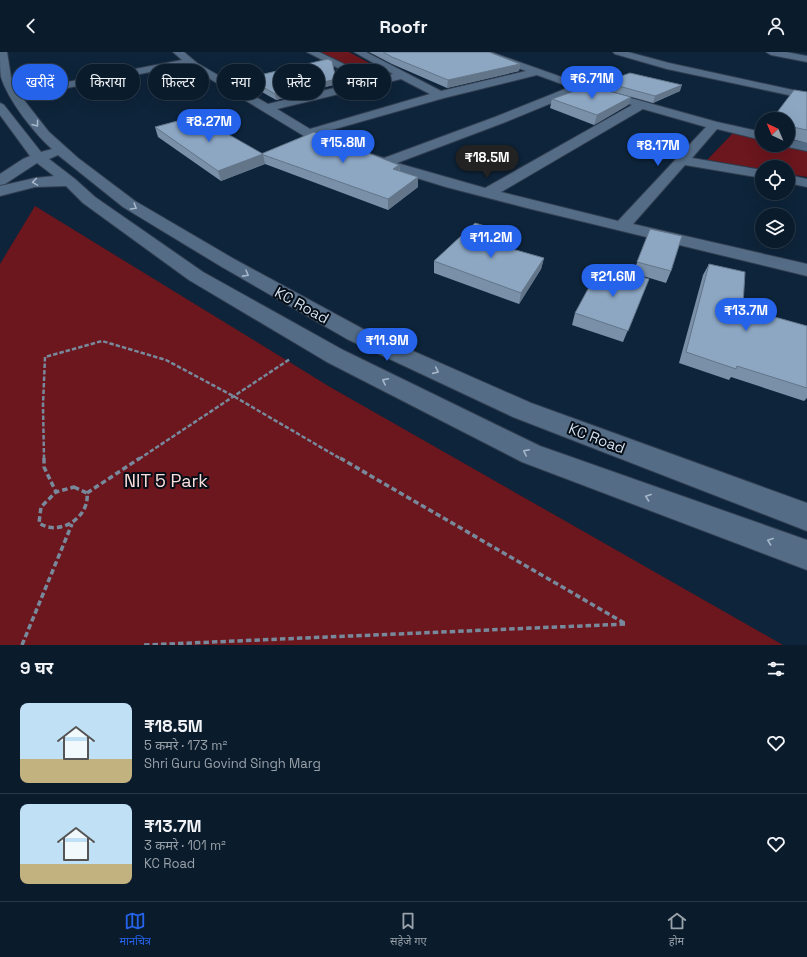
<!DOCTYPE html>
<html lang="hi">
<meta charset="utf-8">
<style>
body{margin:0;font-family:"Space Grotesk","Noto Sans Devanagari",sans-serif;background:#182838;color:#f1f3f6;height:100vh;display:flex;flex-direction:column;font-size:15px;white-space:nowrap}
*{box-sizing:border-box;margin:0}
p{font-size:13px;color:#99a1a9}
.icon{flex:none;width:22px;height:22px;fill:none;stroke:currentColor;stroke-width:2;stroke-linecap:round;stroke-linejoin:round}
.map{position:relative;height:593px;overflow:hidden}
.sheet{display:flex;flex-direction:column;background:#0a1b2c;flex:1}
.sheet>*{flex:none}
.top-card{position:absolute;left:12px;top:12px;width:400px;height:36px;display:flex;gap:8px}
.needle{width:26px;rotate:316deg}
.fabs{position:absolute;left:755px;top:60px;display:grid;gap:8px}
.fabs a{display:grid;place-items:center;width:40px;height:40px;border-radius:50%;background:#0a1b2c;box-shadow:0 4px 16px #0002,0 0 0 1px #2a3948;font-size:20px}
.price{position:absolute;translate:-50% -34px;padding:0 9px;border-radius:14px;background:#2563eb;color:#fff;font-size:13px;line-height:26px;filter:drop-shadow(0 1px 2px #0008)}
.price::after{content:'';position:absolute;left:50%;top:24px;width:12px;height:9px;margin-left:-6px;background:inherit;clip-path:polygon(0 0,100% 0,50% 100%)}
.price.on{background:#222;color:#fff}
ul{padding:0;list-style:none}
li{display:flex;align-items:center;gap:12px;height:100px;padding:0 20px}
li+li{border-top:1px solid #2a3948}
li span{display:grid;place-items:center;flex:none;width:112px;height:80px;border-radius:8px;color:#555}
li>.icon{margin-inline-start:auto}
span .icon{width:48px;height:48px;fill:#fffc;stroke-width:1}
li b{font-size:17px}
h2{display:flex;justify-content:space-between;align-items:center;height:48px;padding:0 20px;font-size:17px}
.chip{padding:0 14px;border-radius:18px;background:#0a1b2c;box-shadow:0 4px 16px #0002,0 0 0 1px #2a3948;font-size:14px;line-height:36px}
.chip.on{background:#2563eb;color:#fff}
header{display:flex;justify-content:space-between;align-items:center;height:52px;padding:0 20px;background:#0a1b2c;font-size:18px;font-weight:600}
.dock{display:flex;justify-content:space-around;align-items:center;height:56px;border-top:1px solid #2a3948;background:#0a1b2c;font-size:11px;color:#99a1a9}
.dock a{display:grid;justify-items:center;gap:2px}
.dock .on{color:#2563eb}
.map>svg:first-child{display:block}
.green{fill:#6c161d}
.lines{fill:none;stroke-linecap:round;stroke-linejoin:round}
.minor-casing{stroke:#323f51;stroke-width:2}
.tertiary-casing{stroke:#323f51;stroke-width:2}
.path-far1{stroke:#78899c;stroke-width:2.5;stroke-dasharray:4.5 2;stroke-linecap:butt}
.path{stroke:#78899c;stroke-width:3.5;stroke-dasharray:5.5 3;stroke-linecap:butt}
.minor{fill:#546c86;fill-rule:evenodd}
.tertiary{fill:#546c86;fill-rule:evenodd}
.wall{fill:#7990a8}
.shaded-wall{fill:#637588}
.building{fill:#8da7c3;stroke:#637588}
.oneway{stroke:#a6b7ca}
.labels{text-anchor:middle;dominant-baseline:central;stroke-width:4;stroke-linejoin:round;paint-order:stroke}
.street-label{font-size:15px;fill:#d2dfee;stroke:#050d16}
.near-park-label{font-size:18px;fill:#f8dddb;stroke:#050d16}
</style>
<header><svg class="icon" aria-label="back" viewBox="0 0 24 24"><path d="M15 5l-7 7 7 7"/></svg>Roofr<svg class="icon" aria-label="person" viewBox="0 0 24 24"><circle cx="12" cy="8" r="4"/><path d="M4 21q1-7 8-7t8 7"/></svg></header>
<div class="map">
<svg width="807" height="593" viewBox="0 0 807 593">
<rect width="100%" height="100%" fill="#0e243a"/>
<!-- green -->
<g class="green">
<polygon points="320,0 349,0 393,24 377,29"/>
<polygon points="733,81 762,88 762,93 781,93 807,99 807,125 788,122 788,115 762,115 762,117 707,108"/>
<polygon points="35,154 330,335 783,593 0,593 0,212"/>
</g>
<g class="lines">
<defs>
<g id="minor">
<path d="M 173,0 L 184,0 L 197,11 L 268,52 L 363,29 L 307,0 L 319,0 L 375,27 L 393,22 L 354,0 L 366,0 L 441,39 L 526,19 L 479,2 L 477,0 L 491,0 L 584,33 L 717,70 L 762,80 L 762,88 L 717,77 L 692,106 L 762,118 L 762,126 L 685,113 L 633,172 L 807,212 L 807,224 L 527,156 L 446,135 L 378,114 L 366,109 L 364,106 L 366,103 L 371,102 L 384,106 L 495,65 L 570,35 L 537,23 L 444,46 L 321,81 L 344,90 L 346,93 L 344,96 L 339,97 L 304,84 L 187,13 L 15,46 L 9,43 L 15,40 L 182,8 ZM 401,27 L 430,42 L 310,77 L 277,57 ZM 581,39 L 632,53 L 485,136 L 397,111 L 503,71 ZM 643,57 L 706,75 L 618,169 L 501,140 Z"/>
<polygon points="613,0 628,0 669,11 807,41 807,47 667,17 615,2"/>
<polygon points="766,0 786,0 807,4 807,10 771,3"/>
<polygon points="788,87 807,91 807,99 783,94 788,93"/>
<polygon points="788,123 807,127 807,135 788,131"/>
</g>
<path id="tertiary" d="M 0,0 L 7,0 L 11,25 L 24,48 L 49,80 L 78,106 L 135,149 L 234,207 L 363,277 L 531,351 L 807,451 L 807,479 L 513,365 L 347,287 L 222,215 L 123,155 L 58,103 L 49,107 L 75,127 L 95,145 L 203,220 L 343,298 L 540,394 L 807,488 L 807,518 L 522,410 L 327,310 L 189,228 L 83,151 L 66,134 L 35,135 L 0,144 L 0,134 L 35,126 L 54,124 L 37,111 L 5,132 L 0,133 L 0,122 L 23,107 L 30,104 L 0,63 L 0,51 L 4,53 L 41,100 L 52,97 C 34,81 8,48 1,25 C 0,18 0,8 0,0 Z"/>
</defs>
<!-- minor casing -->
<use href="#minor" class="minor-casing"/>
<!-- tertiary casing -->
<use href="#tertiary" class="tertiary-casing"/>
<!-- path-far1 -->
<g class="path-far1">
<polyline points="44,407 43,353 45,305 102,289 166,308 235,345 341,407"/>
<polyline points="139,407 290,307"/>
</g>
<!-- path -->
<g class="path">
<polyline points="44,406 44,415 56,440"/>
<path d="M 74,435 L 87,441 C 90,465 60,485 39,471 L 41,455 L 56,440 Z"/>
<polyline points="87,441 140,406"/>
<polyline points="22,593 72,472"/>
<polyline points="144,593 626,572 340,406"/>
</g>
<!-- minor -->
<use href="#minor" class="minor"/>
<!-- tertiary -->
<use href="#tertiary" class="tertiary"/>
</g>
<!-- wall -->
<g class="wall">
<polygon points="369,0 489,0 520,12 519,19 447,36 392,12"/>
<polygon points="247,26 337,32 276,48 248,32"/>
<polygon points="604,30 680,39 653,51 603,37"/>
<polygon points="807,40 807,91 788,86 788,67"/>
<polygon points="631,45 628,53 594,73 550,56 552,47"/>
<polygon points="155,75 261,102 399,113 400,119 418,135 388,158 265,112 221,129 158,85"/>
<polygon points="650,177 671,219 666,231 633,221"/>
<polygon points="507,192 505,195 544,206 541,217 519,252 434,221 434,209"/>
<polygon points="709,212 746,257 807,274 807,346 804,349 731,325 729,328 679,311 703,223"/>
<polygon points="649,227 623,290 572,273 575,261"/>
</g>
<!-- shaded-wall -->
<g class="shaded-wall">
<polygon points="520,12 519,19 447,36 448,28"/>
<polygon points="336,27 337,32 276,48 275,42"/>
<polygon points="682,33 680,39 653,51 655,44"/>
<polygon points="631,45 628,53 594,73 597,63"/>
<polygon points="263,102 265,112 221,129 218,119"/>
<polygon points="399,113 400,123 393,117"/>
<polygon points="418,125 418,135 388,158 388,147"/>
<polygon points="508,181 507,192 496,204 498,193"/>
<polygon points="544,206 541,217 519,252 521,241"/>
</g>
<!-- building -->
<g class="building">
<polygon points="383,0 489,0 520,12 448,28 392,5"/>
<polygon points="328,7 332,9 336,27 275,42 247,26"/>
<polygon points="630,21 682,33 655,44 604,30"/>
<polygon points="589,34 631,45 597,63 552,47"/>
<polygon points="794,38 807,40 807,78 788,74 788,67 772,67"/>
<polygon points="196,64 263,102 218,119 155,75"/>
<polygon points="314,80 399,113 393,117 418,125 388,147 261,102"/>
<polygon points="475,171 508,181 498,193 544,206 521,241 434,209"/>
<polygon points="650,177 682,184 671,219 637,210"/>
<polygon points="709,212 745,220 743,253 746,254 746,257 807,274 807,336 737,314 736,317 686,300"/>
<polygon points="601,213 649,227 628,279 575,261"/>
</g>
<!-- one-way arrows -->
<defs><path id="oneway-chevron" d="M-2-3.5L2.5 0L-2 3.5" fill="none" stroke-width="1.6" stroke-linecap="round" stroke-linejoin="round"/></defs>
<g class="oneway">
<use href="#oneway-chevron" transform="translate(36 72) rotate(53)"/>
<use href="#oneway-chevron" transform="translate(35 130) rotate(171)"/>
<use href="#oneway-chevron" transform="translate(134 155) rotate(31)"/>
<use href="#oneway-chevron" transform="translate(246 222) rotate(29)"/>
<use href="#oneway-chevron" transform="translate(436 319) rotate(24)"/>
<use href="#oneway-chevron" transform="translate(385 329) rotate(-153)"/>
<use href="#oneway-chevron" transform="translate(526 400) rotate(-154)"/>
<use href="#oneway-chevron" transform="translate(648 445) rotate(-160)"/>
<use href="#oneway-chevron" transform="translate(770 489) rotate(-160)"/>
</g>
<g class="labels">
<!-- street labels -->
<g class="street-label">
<text transform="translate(302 253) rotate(29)">KC Road</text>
<text transform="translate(597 386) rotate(21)">KC Road</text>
</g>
<!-- near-park labels -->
<g class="near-park-label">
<text x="166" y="428">NIT 5 Park</text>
</g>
</g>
</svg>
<div class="fabs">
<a><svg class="needle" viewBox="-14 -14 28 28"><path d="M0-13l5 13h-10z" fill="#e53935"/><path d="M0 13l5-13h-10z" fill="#99a1a9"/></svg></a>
<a><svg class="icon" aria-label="locate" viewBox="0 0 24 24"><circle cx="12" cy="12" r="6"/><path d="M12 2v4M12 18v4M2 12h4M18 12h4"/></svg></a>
<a><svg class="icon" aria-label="layers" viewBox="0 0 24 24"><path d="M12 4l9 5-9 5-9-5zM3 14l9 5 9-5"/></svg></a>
</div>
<b class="price" style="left:592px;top:48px">₹6.71M</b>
<b class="price" style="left:209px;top:91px">₹8.27M</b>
<b class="price" style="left:343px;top:112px">₹15.8M</b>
<b class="price" style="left:658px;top:115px">₹8.17M</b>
<b class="price on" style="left:487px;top:127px">₹18.5M</b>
<b class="price" style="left:491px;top:207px">₹11.2M</b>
<b class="price" style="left:613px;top:246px">₹21.6M</b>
<b class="price" style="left:746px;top:280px">₹13.7M</b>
<b class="price" style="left:387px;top:310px">₹11.9M</b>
<div class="top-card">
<a class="chip on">खरीदें</a>
<a class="chip">किराया</a>
<a class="chip">फ़िल्टर</a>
<a class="chip">नया</a>
<a class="chip">फ़्लैट</a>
<a class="chip">मकान</a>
</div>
</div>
<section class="sheet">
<h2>9 घर<svg class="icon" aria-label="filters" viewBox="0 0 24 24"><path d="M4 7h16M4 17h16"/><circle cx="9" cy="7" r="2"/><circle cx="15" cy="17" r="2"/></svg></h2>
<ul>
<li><span style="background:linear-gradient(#bfe0f5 70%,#c2b280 0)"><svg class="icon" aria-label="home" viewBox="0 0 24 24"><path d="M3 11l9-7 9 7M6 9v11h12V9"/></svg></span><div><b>₹18.5M</b><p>5 कमरे · 173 m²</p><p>Shri Guru Govind Singh Marg</p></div><svg class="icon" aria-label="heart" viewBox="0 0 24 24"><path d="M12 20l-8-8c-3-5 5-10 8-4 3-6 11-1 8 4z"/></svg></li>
<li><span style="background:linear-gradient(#bfe0f5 75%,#c2b280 0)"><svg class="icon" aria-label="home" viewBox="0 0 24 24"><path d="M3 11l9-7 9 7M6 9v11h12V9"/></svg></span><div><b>₹13.7M</b><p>3 कमरे · 101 m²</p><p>KC Road</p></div><svg class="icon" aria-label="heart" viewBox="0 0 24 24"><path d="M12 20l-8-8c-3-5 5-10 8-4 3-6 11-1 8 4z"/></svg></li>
</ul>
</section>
<nav class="dock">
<a class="on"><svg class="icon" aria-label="map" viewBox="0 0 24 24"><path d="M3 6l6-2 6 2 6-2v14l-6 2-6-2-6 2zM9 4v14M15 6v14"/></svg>मानचित्र</a>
<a><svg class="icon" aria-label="saved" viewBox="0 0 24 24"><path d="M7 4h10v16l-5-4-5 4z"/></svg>सहेजे गए</a>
<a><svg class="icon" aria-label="home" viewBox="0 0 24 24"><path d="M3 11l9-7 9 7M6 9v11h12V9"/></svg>होम</a>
</nav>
